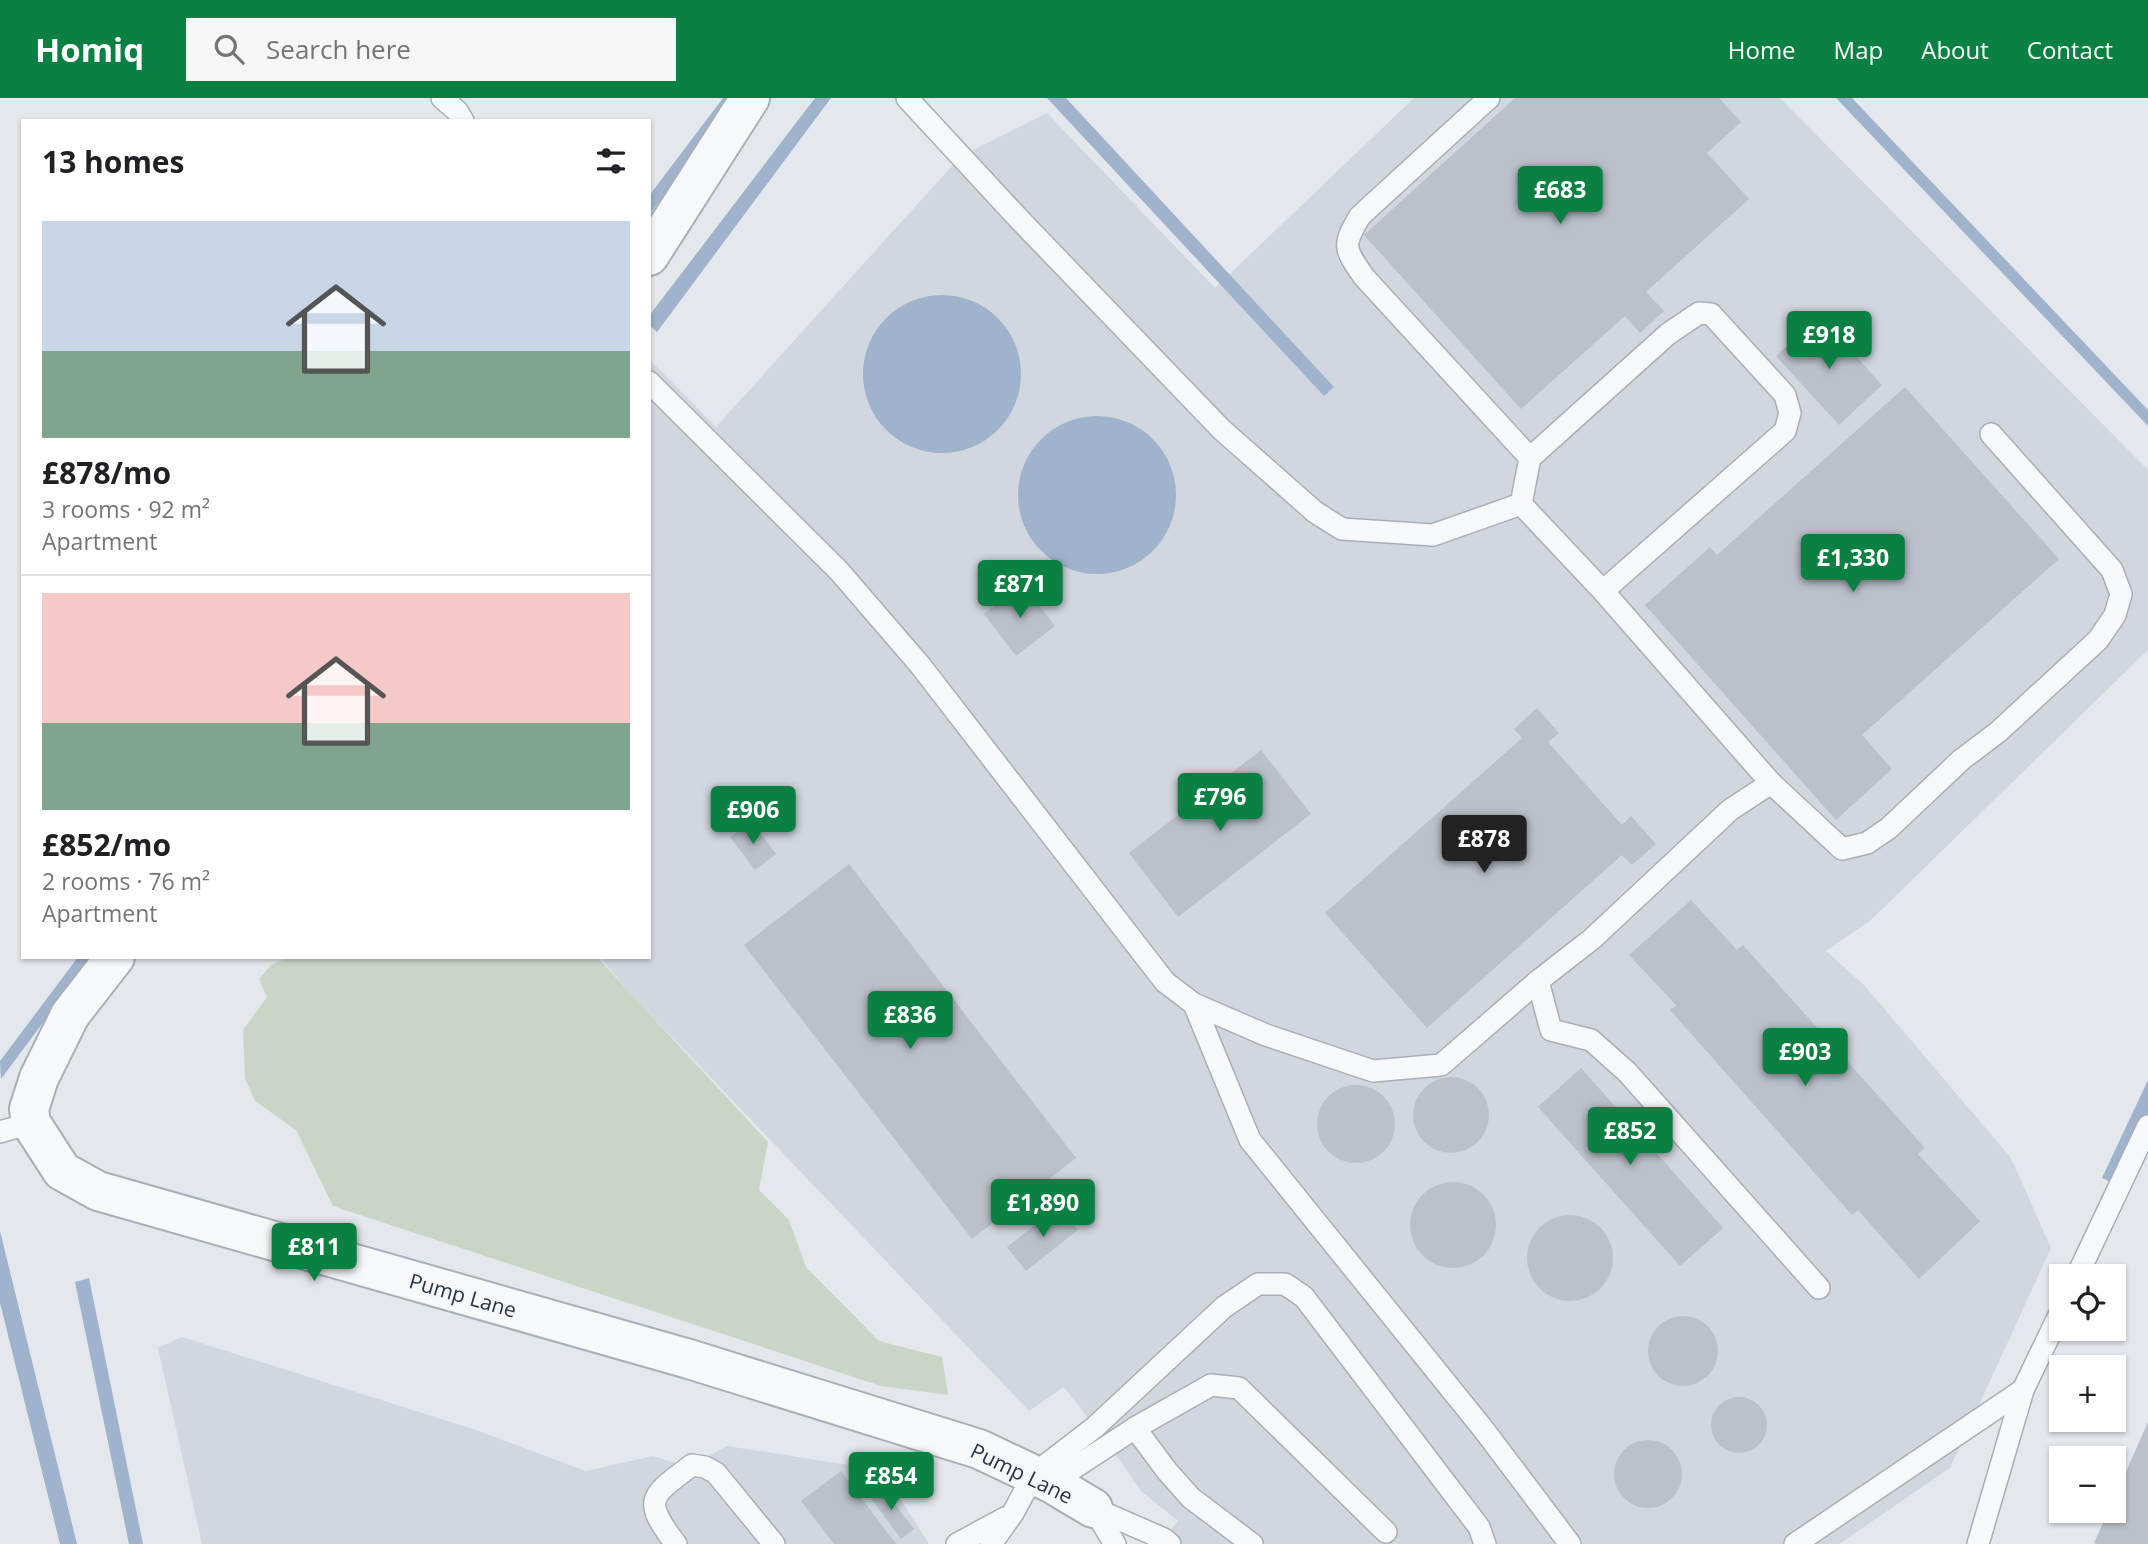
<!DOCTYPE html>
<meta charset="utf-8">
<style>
body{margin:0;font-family:"Open Sans",sans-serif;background:#f6f6f6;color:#202124;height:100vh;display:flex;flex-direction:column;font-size:26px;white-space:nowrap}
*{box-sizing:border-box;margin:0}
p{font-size:23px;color:#757577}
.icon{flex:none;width:38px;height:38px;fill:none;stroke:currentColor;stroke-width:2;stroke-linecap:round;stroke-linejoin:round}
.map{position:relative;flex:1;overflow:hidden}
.sheet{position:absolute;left:21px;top:21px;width:630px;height:840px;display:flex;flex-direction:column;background:#fff;border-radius:0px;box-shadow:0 2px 5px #0004}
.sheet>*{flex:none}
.tools{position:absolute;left:2049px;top:1166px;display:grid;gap:14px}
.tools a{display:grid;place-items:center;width:77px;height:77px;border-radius:0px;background:#fff;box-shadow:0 2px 5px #0004;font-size:35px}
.price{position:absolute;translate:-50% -60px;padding:0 16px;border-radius:7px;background:#0b8043;color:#fff;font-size:23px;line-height:46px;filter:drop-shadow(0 2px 4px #0008)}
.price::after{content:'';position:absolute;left:50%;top:42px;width:21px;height:16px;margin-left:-10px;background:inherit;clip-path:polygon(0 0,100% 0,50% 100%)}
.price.current{background:#222;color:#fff}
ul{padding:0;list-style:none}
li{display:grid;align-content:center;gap:14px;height:371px;padding:0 21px}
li+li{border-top:2px solid #e0e0e0}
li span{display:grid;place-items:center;height:217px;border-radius:0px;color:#555}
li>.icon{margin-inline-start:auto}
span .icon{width:126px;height:126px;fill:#fffc;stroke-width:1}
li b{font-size:30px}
h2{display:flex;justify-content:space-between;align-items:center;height:84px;padding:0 21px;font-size:30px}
header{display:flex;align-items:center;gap:42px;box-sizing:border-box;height:98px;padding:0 35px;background:#0b8043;color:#fff}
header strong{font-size:33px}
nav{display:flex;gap:38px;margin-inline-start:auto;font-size:24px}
.search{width:490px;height:63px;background:#f6f6f6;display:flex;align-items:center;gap:18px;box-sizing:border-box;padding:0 24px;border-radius:0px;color:#757577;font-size:26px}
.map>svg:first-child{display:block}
.built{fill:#d2d6de}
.green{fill:#c9d6c5}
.water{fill:#9fb4cc}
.building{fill:#bbc0ca}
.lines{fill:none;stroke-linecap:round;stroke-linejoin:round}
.service-casing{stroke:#a9aeb7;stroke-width:24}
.minor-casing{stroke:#a9aeb7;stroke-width:42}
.service{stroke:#f7f8fa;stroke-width:21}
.minor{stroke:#f7f8fa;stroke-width:38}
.labels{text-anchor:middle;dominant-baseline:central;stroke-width:5;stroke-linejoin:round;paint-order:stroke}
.street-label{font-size:21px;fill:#2b3445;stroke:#f4f6f9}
</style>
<header>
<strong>Homiq</strong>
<div class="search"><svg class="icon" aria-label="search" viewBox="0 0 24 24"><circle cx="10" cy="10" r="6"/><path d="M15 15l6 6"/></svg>Search here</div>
<nav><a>Home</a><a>Map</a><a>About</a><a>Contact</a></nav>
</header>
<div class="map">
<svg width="2148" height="1446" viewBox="0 0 2148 1446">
<rect width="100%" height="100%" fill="#e4e7ec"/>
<!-- built -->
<g class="built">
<polygon points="1414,0 1780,0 2148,372 2148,552 1871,822 1826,853 1864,887 2011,1060 2051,1150 1950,1370 1839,1446 1159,1446 1178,1423 1141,1393 1110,1348 1064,1289 1029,1313 629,894 600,859 649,859 649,261 716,329 961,58 1047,15 1215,190"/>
<polygon points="182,1239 476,1332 586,1373 653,1358 689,1369 727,1348 882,1372 929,1446 202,1446 158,1250"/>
</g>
<!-- green -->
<polygon class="green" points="289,859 597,859 768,1044 759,1092 789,1122 806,1169 879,1243 942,1259 948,1297 881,1288 333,1108 296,1032 255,1003 245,980 243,932 267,899 259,881 271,867"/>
<!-- water -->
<g class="water">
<polygon points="723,0 737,0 649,117 649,98"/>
<polygon points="815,0 831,0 657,234 649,227 649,218"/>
<polygon points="1047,0 1066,0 1334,289 1324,298"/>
<polygon points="1836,0 1852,0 2148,312 2148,328"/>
<circle cx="942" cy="276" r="79"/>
<circle cx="1097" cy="397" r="79"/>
<polygon points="78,859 92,859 1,981 0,963"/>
<polygon points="2148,982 2148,1015 2115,1086 2102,1080"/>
<polygon points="0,1133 77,1446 60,1446 0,1205"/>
<polygon points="89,1180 143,1446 129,1446 75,1184"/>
</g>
<!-- building -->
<g class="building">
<polygon points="1515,0 1719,0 1741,24 1707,55 1749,101 1646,194 1664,213 1640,235 1625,218 1521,311 1364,137"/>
<polygon points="1820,219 1882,287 1839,327 1776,258"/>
<polygon points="1905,289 2059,461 1862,637 1892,671 1836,722 1645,507 1710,449 1717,457"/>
<polygon points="1023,486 1055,528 1016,558 984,516"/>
<polygon points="1537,610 1559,635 1548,644 1622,727 1631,718 1656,746 1632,767 1622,757 1427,930 1325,815 1522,640 1514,631"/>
<polygon points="1261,652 1311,716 1178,819 1129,755"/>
<polygon points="752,724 776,756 755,772 730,739"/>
<polygon points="849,766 1076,1060 972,1141 744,847"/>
<polygon points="1691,802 1737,852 1743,847 1925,1050 1918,1056 1980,1123 1919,1181 1858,1112 1852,1117 1670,912 1676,907 1629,857"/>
<polygon points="1581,970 1723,1130 1680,1168 1538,1009"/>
<circle cx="1451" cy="1017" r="38"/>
<circle cx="1356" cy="1026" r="39"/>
<circle cx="1453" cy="1127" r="43"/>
<polygon points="1060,1108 1078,1132 1026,1173 1007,1149"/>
<circle cx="1570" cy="1160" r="43"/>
<circle cx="1683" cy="1253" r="35"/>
<circle cx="1739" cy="1327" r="28"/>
<polygon points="2148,1324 2148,1446 2097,1446 2094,1445 2109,1412 2114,1412 2114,1401"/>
<circle cx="1648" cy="1376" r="34"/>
<polygon points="841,1373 896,1446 834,1446 801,1403"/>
<polygon points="880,1387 914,1431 901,1441 868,1396"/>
</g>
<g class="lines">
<defs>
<g id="service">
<polyline points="442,0 457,13 463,23"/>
<polyline points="907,0 1019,121 1222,332 1315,414 1342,431 1433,437 1521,406 1603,493 1771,685 1730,712 1592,841 1538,883"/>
<path d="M 1489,0 L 1360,118 C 1342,148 1344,150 1364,179 L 1530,360"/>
<polyline points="649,284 839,473 920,567 1165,884 1194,906 1266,937 1373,973 1441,967 1538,883 1551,932 1591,942 1627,974 1819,1190"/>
<polyline points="1521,406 1530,360 1668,236 1699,215 1711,216 1785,297 1790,315 1785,333 1603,493"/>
<polyline points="1771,685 1842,751 1867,745 1889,730 1961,662 1998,634 2098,542 2115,517 2121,496 2112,472 1991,336"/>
<polyline points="1194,906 1250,1042 1484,1332 1570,1446"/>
<polyline points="0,1034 31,1025"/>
<polyline points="2077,1178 2148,1028"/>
<polyline points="1135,1330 1167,1373 1191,1400 1252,1446"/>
<polyline points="1051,1385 1135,1330 1211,1287 1239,1290 1386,1434"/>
<polyline points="1093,1410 1164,1441 1170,1446"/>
<polyline points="1093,1410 1115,1446"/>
<path d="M 676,1446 C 641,1401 651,1398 692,1367 L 705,1369 L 716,1375 L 774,1446"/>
<polyline points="957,1446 1005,1420"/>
<polyline points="991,1446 1013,1415 1034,1376 1095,1329 1224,1209 1258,1186 1285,1186 1304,1199 1479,1429 1485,1446"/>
<polyline points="1795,1446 2023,1292"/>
<polyline points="1978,1446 2023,1292 2062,1211"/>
</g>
<g id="minor">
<polyline points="649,158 750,0"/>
<polyline points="115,859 70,917 39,980 29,1011 31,1025 62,1073 98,1093 689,1261 979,1351 1051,1385 1093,1410"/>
</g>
</defs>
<!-- service casing -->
<use href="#service" class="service-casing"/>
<!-- minor casing -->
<use href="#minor" class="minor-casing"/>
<!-- service -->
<use href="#service" class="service"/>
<!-- minor -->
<use href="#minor" class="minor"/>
</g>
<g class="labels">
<!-- street labels -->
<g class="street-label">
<text transform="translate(463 1197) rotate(16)">Pump Lane</text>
<text transform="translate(1022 1375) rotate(26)">Pump Lane</text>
</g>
</g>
</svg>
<div class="tools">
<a><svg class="icon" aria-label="locate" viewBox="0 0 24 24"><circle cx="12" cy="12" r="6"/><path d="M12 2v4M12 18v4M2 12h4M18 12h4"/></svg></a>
<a>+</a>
<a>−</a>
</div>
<b class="price" style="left:1560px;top:128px">£683</b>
<b class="price" style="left:1829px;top:273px">£918</b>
<b class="price" style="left:1853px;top:496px">£1,330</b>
<b class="price" style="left:1020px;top:522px">£871</b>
<b class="price" style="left:1220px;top:735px">£796</b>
<b class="price" style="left:753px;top:748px">£906</b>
<b class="price current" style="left:1484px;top:777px">£878</b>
<b class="price" style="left:910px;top:953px">£836</b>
<b class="price" style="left:1805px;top:990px">£903</b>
<b class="price" style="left:1630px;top:1069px">£852</b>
<b class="price" style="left:1043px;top:1141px">£1,890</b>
<b class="price" style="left:314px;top:1185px">£811</b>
<b class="price" style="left:891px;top:1414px">£854</b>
<section class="sheet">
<h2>13 homes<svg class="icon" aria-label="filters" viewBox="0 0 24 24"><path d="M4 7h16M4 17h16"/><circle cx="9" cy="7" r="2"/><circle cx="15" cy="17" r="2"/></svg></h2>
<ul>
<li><span style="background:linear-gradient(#c9d6e8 60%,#7fa58c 0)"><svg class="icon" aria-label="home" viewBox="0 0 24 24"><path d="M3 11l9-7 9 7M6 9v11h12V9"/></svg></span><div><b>£878/mo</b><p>3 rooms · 92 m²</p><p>Apartment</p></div></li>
<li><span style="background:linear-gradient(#f6c9c9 60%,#7fa58c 0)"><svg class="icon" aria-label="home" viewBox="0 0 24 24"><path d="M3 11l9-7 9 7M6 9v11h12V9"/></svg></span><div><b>£852/mo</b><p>2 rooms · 76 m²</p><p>Apartment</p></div></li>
</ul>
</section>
</div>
